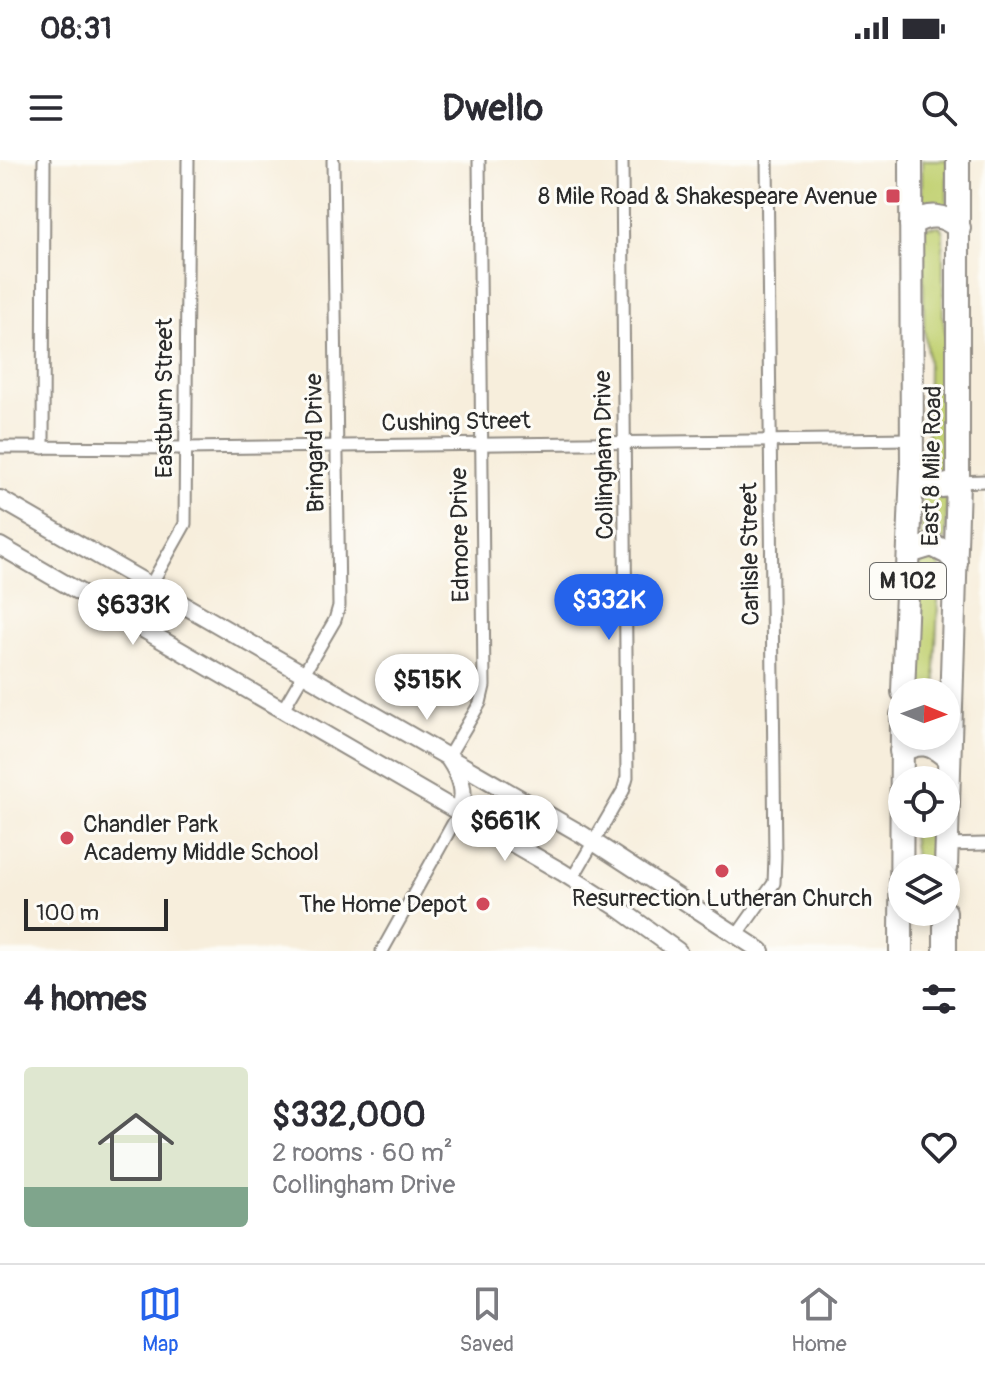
<!DOCTYPE html>
<meta charset="utf-8">
<style>
body{margin:0;font-family:Pangolin,sans-serif;background:#f2f2f3;color:#2b2b33;height:100vh;display:flex;flex-direction:column;font-size:30px;white-space:nowrap}
*{box-sizing:border-box;margin:0}
p{font-size:26px;color:#7c7c81}
.icon{flex:none;width:44px;height:44px;fill:none;stroke:currentColor;stroke-width:2;stroke-linecap:round;stroke-linejoin:round}
.map{position:relative;height:791px;overflow:hidden}
.details{display:flex;flex-direction:column;background:#fff;flex:1}
.details>*{flex:none}
.needle{width:52px;rotate:91deg}
.buttons{position:absolute;left:888px;top:518px;display:grid;gap:16px}
.buttons a{display:grid;place-items:center;width:72px;height:72px;border-radius:50%;background:#fff;box-shadow:0 4px 12px #0003;font-size:40px}
.scale{position:absolute;left:24px;bottom:20px;width:144px;box-sizing:border-box;padding-left:8px;border:4px solid #2b2b2b;border-top:0;font-size:22px;line-height:28px;white-space:nowrap;color:#2b2b2b;-webkit-text-stroke:6px #fdfcf7;paint-order:stroke}
.price{position:absolute;translate:-50% -68px;padding:0 18px;border-radius:28px;background:#fff;color:#222;font-size:26px;line-height:52px;filter:drop-shadow(0 2px 4px #0008)}
.price::after{content:'';position:absolute;left:50%;top:48px;width:24px;height:18px;margin-left:-12px;background:inherit;clip-path:polygon(0 0,100% 0,50% 100%)}
.price.active{background:#2563eb;color:#fff}
ul{padding:0;list-style:none}
li{display:flex;align-items:center;gap:24px;height:200px;padding:0 24px}
li span{display:grid;place-items:center;flex:none;width:224px;height:160px;border-radius:8px;color:#555}
li>.icon{margin-inline-start:auto}
span .icon{width:96px;height:96px;fill:#fffc;stroke-width:1}
li b{font-size:34px}
h2{display:flex;justify-content:space-between;align-items:center;height:96px;padding:0 24px;font-size:34px}
.status{display:flex;justify-content:space-between;align-items:center;height:56px;padding:0 40px;background:#fff;direction:ltr}
.status svg{height:22px;fill:currentColor}
header{display:flex;justify-content:space-between;align-items:center;height:104px;padding:0 24px;background:#fff;font-size:36px;font-weight:700}
.tab-bar{display:flex;justify-content:space-around;align-items:center;height:112px;border-top:2px solid #e1e1e2;background:#fff;font-size:22px;color:#7c7c81}
.tab-bar a{display:grid;justify-items:center;gap:4px}
.tab-bar .active{color:#2563eb}
.map>svg:first-child{display:block}
.grass{fill:#c3d274;stroke:#777e50;stroke-width:2}
.lines{fill:none;stroke-linecap:round;stroke-linejoin:round}
.street-casing{stroke:#918c84;stroke-width:15}
.secondary-casing{stroke:#918c84;stroke-width:20}
.highway-casing{stroke:#918c84;stroke-width:26}
.street{stroke:#fff;stroke-width:11}
.secondary{stroke:#fff;stroke-width:16}
.highway{stroke:#fff;stroke-width:22}
.poi-dot{fill:#d1495b;stroke:#fdfcf7;stroke-width:3}
.labels{text-anchor:middle;dominant-baseline:central;stroke-width:6;stroke-linejoin:round;paint-order:stroke}
.shield{fill:#fdfcf7;stroke:#6a6a68;stroke-width:2}
.shield-label{font-size:22px;font-weight:bold;fill:#2b2b2b}
.poi-label{font-size:24px;fill:#2b2b2b;stroke:#fdfcf7;text-anchor:end}
.street-label{font-size:24px;fill:#2b2b2b;stroke:#fdfcf7}
</style>
<div class="status"><b>08:31</b><svg viewBox="0 0 49 12"><path d="M0 12V9h3v3zM5 12V6h3v6zM10 12V3h3v9zM15 12V0h3v12zM26 1h20v11H26zM47 4h2v5h-2z"/></svg></div>
<header><svg class="icon" aria-label="menu" viewBox="0 0 24 24"><path d="M4 6h16M4 12h16M4 18h16"/></svg>Dwello<svg class="icon" aria-label="search" viewBox="0 0 24 24"><circle cx="10" cy="10" r="6"/><path d="M15 15l6 6"/></svg></header>
<div class="map">
<svg width="985" height="791" viewBox="0 0 985 791">
<rect width="100%" height="100%" fill="#fdfcf7"/>
<filter id="ink" filterUnits="userSpaceOnUse"><feTurbulence type="fractalNoise" baseFrequency=".0125" numOctaves="2"/><feDisplacementMap in="SourceGraphic" scale="16" xChannelSelector="R" yChannelSelector="G"/><feConvolveMatrix kernelMatrix="1 2 1 2 8 2 1 2 1" color-interpolation-filters="sRGB"/></filter>
<filter id="wash" filterUnits="userSpaceOnUse"><feTurbulence type="fractalNoise" baseFrequency=".006" numOctaves="4" result="noise"/><feDisplacementMap in="SourceGraphic" scale="32" xChannelSelector="R" yChannelSelector="G"/><feGaussianBlur stdDeviation="1.8" result="paint"/><feColorMatrix in="noise" values="0 0 0 0 0 0 0 0 0 0 0 0 0 0 0 0 0 1.4 0 .05"/><feComposite in="paint" operator="in"/></filter>
<g filter="url(#wash)">
<rect width="100%" height="100%" fill="#f7eedc"/>
<!-- grass -->
<g class="grass">
<polygon points="922,0 947,0 947,49 922,48"/>
<polygon points="940,66 943,72 943,157 948,190 947,311 943,318 928,314 927,310 928,202 924,167 923,70 924,67"/>
<polygon points="922,332 947,334 946,380 921,377"/>
<polygon points="924,395 939,398 940,402 935,508 937,532 914,532 920,401"/>
<polygon points="911,664 931,664 929,708 916,708"/>
</g>
</g>
<g filter="url(#ink)">
<g class="lines">
<defs>
<g id="street">
<polyline points="0,287 186,288 912,279"/>
<polyline points="43,288 44,0"/>
<polyline points="958,322 985,321"/>
<polyline points="130,462 185,364 188,0"/>
<polyline points="282,551 335,460 339,446 333,0"/>
<polyline points="448,597 480,543 484,526 479,0"/>
<polyline points="946,685 985,684"/>
<polyline points="572,719 623,631 627,617 622,0"/>
<polyline points="737,775 774,723 775,697 767,0"/>
<polyline points="382,791 459,653"/>
</g>
<g id="secondary">
<polyline points="0,339 583,675 761,791"/>
<polyline points="0,386 562,712 617,747 678,791"/>
<path d="M 449,599 C 461,617 467,632 459,653"/>
</g>
<g id="highway">
<path d="M 911,64 C 929,53 943,54 959,68"/>
<path d="M 912,310 C 927,327 937,330 958,322"/>
<polyline points="909,392 932,385 948,393 956,402"/>
<polyline points="903,532 912,310 911,0"/>
<path d="M 901,591 C 920,580 932,583 948,598"/>
<polyline points="946,708 958,322 958,0"/>
<polyline points="901,791 902,555"/>
<polyline points="945,791 945,752"/>
</g>
</defs>
<!-- street casing -->
<use href="#street" class="street-casing"/>
<!-- secondary casing -->
<use href="#secondary" class="secondary-casing"/>
<!-- highway casing -->
<use href="#highway" class="highway-casing"/>
<!-- street -->
<use href="#street" class="street"/>
<!-- secondary -->
<use href="#secondary" class="secondary"/>
<!-- highway -->
<use href="#highway" class="highway"/>
</g>
</g>
<!-- markers -->
<g class="poi-dot">
<rect x="885" y="28" width="16" height="16" rx="4"/>
<circle cx="67" cy="678" r="8"/>
<circle cx="722" cy="711" r="8"/>
<circle cx="483" cy="744" r="8"/>
</g>
<g class="labels">
<!-- shield labels -->
<rect class="shield" x="870" y="403" width="76" height="36" rx="6"/>
<g class="shield-label">
<text x="908" y="421">M 102</text>
</g>
<!-- poi labels -->
<g class="poi-label">
<text x="877" y="36">8 Mile Road &amp; Shakespeare Avenue</text>
<text x="83" y="664" text-anchor="start">Chandler Park<tspan x="83" dy="28">Academy Middle School</tspan></text>
<text x="722" y="738" text-anchor="middle">Resurrection Lutheran Church</text>
<text x="467" y="744">The Home Depot</text>
</g>
<!-- street labels -->
<g class="street-label">
<text transform="translate(164 238) rotate(-90)">Eastburn Street</text>
<text transform="translate(456 262) rotate(-1)">Cushing Street</text>
<text transform="translate(315 283) rotate(-91)">Bringard Drive</text>
<text transform="translate(604 295) rotate(-91)">Collingham Drive</text>
<text transform="translate(932 306) rotate(-89)">East 8 Mile Road</text>
<text transform="translate(460 375) rotate(-91)">Edmore Drive</text>
<text transform="translate(750 394) rotate(-91)">Carlisle Street</text>
</g>
</g>
</svg>
<div class="buttons">
<a><svg class="needle" viewBox="-14 -14 28 28"><path d="M0-13l5 13h-10z" fill="#e53935"/><path d="M0 13l5-13h-10z" fill="#7c7c81"/></svg></a>
<a><svg class="icon" aria-label="locate" viewBox="0 0 24 24"><circle cx="12" cy="12" r="6"/><path d="M12 2v4M12 18v4M2 12h4M18 12h4"/></svg></a>
<a><svg class="icon" aria-label="layers" viewBox="0 0 24 24"><path d="M12 4l9 5-9 5-9-5zM3 14l9 5 9-5"/></svg></a>
</div>
<div class="scale">100 m</div>
<b class="price active" style="left:609px;top:482px">$332K</b>
<b class="price" style="left:133px;top:487px">$633K</b>
<b class="price" style="left:427px;top:562px">$515K</b>
<b class="price" style="left:505px;top:703px">$661K</b>
</div>
<section class="details">
<h2>4 homes<svg class="icon" aria-label="filters" viewBox="0 0 24 24"><path d="M4 7h16M4 17h16"/><circle cx="9" cy="7" r="2"/><circle cx="15" cy="17" r="2"/></svg></h2>
<ul>
<li><span style="background:linear-gradient(#dfe7d0 75%,#7fa58c 0)"><svg class="icon" aria-label="home" viewBox="0 0 24 24"><path d="M3 11l9-7 9 7M6 9v11h12V9"/></svg></span><div><b>$332,000</b><p>2 rooms · 60 m²</p><p>Collingham Drive</p></div><svg class="icon" aria-label="heart" viewBox="0 0 24 24"><path d="M12 20l-8-8c-3-5 5-10 8-4 3-6 11-1 8 4z"/></svg></li>
</ul>
</section>
<nav class="tab-bar">
<a class="active"><svg class="icon" aria-label="map" viewBox="0 0 24 24"><path d="M3 6l6-2 6 2 6-2v14l-6 2-6-2-6 2zM9 4v14M15 6v14"/></svg>Map</a>
<a><svg class="icon" aria-label="saved" viewBox="0 0 24 24"><path d="M7 4h10v16l-5-4-5 4z"/></svg>Saved</a>
<a><svg class="icon" aria-label="home" viewBox="0 0 24 24"><path d="M3 11l9-7 9 7M6 9v11h12V9"/></svg>Home</a>
</nav>
